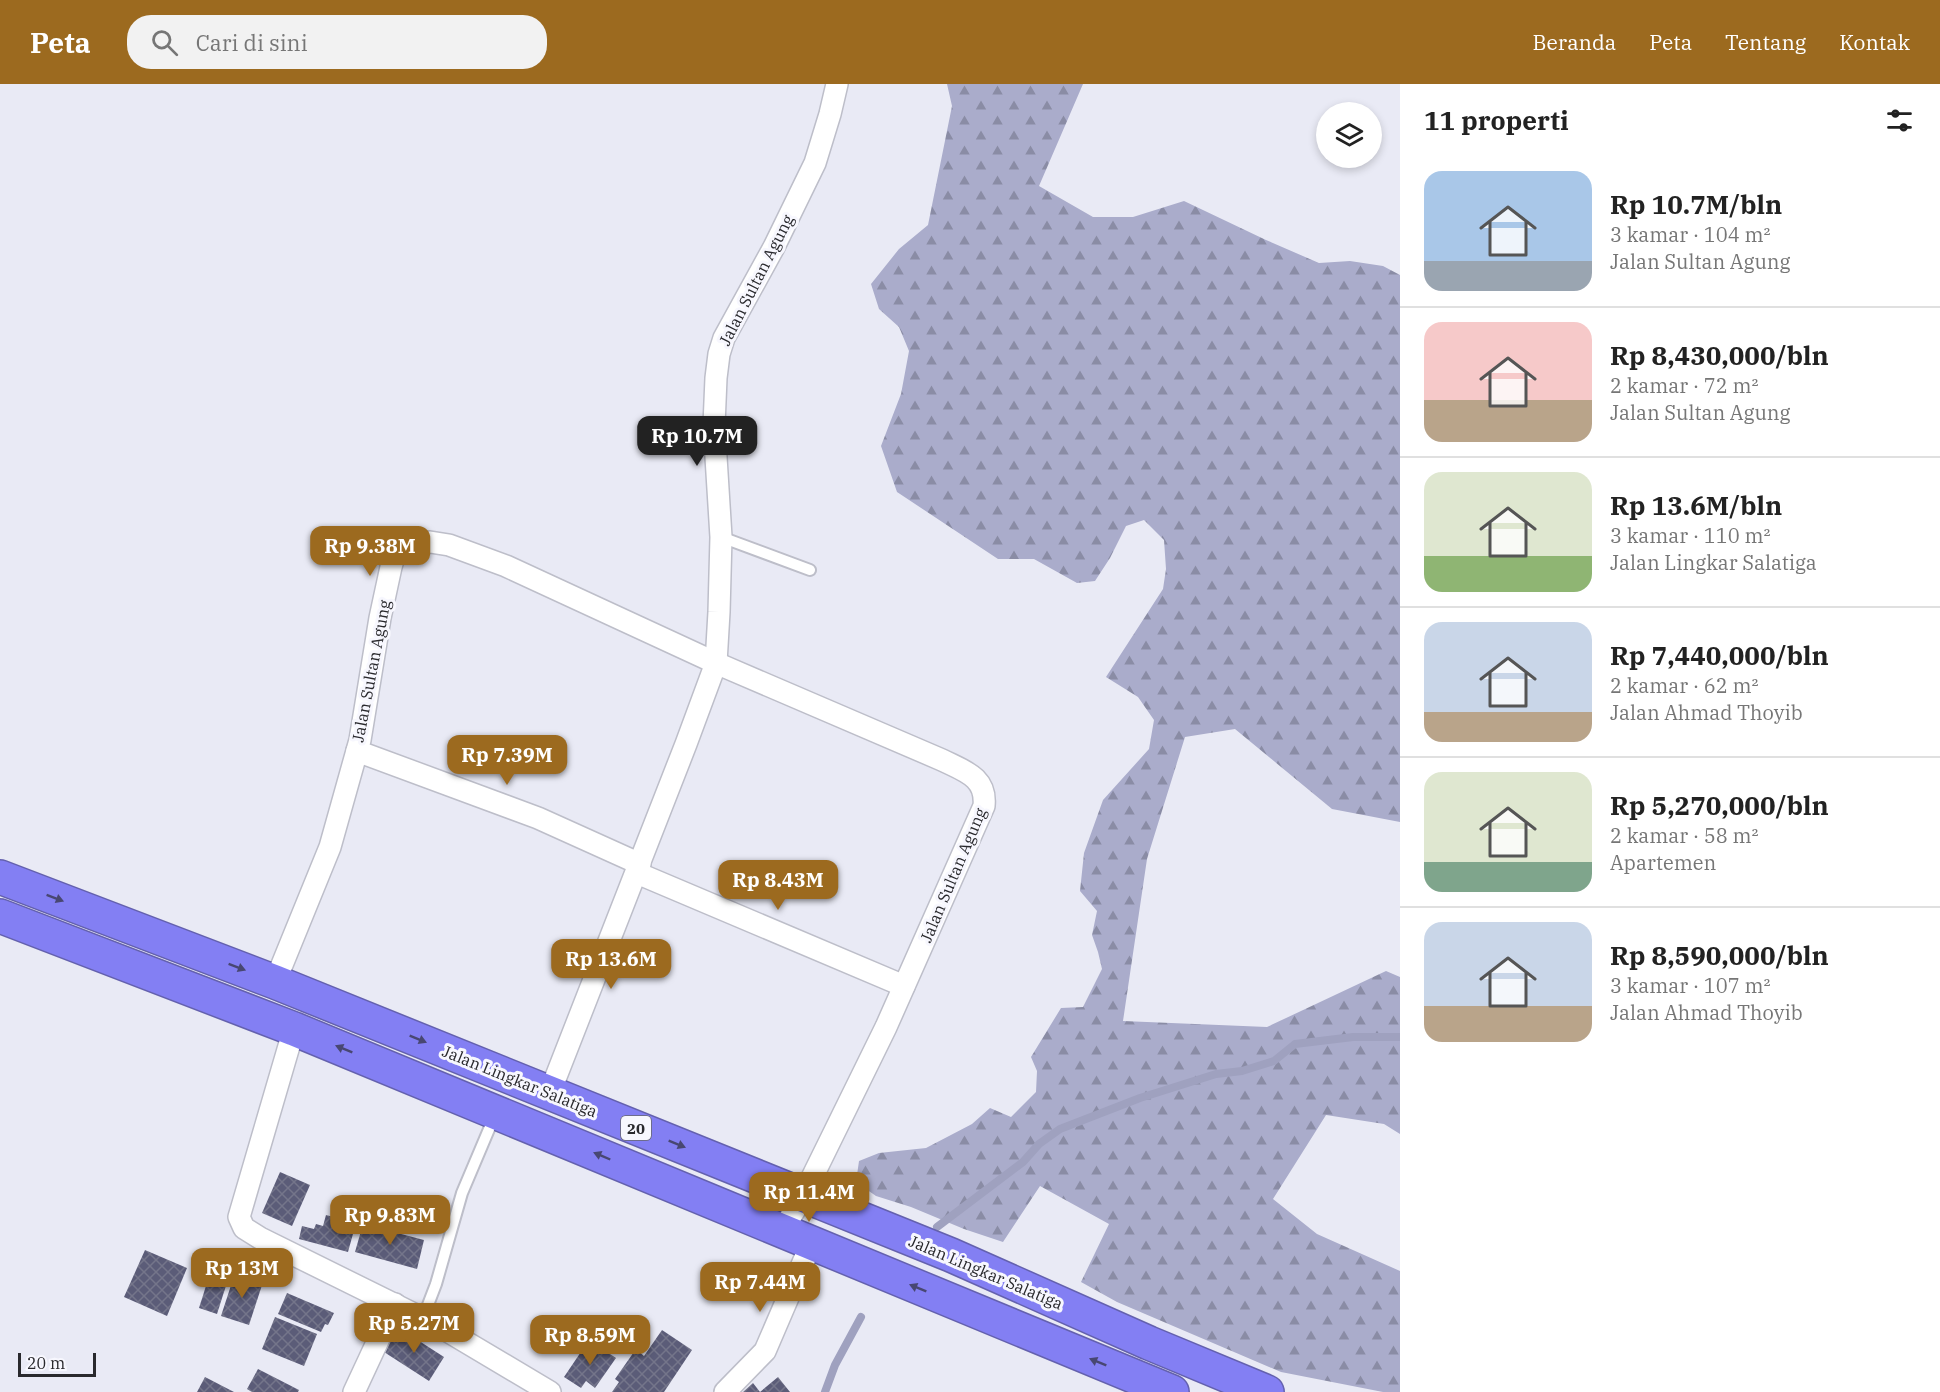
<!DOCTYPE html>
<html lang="id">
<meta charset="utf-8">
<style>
body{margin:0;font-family:"IBM Plex Serif",serif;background:#f2f2f2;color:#222;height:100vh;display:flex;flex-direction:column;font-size:22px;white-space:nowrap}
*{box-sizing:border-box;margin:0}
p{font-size:20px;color:#767676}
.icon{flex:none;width:33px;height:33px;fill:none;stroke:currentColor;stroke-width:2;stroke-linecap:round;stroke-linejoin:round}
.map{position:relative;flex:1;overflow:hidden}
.side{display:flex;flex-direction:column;background:#fff;width:540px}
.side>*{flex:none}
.controls{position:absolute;left:1316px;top:18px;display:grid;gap:12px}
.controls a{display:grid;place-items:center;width:66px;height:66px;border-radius:50%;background:#fff;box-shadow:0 3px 9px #0003;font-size:30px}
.scale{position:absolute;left:18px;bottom:15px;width:78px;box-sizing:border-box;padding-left:6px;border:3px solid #29292d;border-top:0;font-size:16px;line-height:21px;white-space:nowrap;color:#29292d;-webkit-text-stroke:4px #f7f7fe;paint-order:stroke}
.price{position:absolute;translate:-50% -51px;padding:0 14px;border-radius:12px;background:#9c6a1f;color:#fff;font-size:20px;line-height:39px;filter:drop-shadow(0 2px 3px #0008)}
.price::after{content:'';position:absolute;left:50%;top:36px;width:18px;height:14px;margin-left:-9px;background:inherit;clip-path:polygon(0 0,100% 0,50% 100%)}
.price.on{background:#222;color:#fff}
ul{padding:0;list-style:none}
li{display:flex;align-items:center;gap:18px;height:150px;padding:0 24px}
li+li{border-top:2px solid #e0e0e0}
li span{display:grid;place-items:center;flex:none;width:168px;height:120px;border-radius:18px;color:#555}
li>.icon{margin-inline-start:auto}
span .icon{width:72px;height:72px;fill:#fffc;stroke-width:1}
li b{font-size:26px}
h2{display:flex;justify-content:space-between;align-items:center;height:72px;padding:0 24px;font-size:26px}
header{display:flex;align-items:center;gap:36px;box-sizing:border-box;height:84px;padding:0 30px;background:#9c6a1f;color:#fff}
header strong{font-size:28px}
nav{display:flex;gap:33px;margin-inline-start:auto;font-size:21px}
.search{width:420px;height:54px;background:#f2f2f2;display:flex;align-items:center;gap:15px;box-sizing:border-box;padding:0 21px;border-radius:24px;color:#767676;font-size:22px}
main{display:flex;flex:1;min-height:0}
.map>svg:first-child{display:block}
.forest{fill:url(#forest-firs)}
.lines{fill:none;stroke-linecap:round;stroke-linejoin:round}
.stream{stroke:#9fa1bf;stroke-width:8}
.building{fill:url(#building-cross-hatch)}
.lane-casing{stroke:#bdbec9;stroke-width:14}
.street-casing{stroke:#bdbec9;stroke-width:24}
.highway-casing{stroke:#6461ae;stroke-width:36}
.lane{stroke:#fff;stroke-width:10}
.street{stroke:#fff;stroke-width:21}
.highway{stroke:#837ff3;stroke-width:33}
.oneway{fill:#484772}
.labels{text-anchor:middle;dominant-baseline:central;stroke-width:6;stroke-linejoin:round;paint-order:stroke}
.shield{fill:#f7f7fe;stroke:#67676c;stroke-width:1.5}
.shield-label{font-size:15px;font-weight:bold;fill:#29292d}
.street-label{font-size:16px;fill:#29292d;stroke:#f7f7fe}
</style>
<header>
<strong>Peta</strong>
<div class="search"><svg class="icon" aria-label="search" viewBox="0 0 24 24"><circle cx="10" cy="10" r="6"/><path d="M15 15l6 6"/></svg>Cari di sini</div>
<nav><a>Beranda</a><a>Peta</a><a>Tentang</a><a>Kontak</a></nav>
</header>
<main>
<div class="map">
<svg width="1400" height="1308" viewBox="0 0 1400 1308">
<defs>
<pattern id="forest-firs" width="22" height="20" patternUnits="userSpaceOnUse" patternTransform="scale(1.5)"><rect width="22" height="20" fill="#aaaccb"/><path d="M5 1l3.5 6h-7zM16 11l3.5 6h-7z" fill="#8a8ca5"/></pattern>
<pattern id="building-cross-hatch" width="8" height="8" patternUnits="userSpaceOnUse" patternTransform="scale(1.5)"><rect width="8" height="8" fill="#5b5c78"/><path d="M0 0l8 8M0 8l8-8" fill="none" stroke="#74758a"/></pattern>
</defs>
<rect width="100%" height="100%" fill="#e9eaf5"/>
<!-- forest -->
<polygon class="forest" points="947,0 1083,0 1039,102 1093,133 1133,133 1184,117 1266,156 1319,179 1350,177 1383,182 1400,191 1400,738 1332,725 1235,645 1185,653 1147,775 1123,937 1267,943 1386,887 1400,893 1400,1050 1384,1040 1326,1031 1273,1115 1317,1150 1400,1187 1400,1308 1383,1308 1281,1288 1117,1218 1081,1198 1109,1140 1040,1102 1003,1158 964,1145 911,1123 876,1112 856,1098 859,1077 879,1069 926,1064 972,1040 990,1024 1011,1033 1036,1008 1037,987 1031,973 1061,924 1083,923 1102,885 1098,868 1092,851 1097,827 1080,807 1084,769 1103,716 1149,665 1154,636 1138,613 1106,593 1163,505 1166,485 1164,456 1144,436 1126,442 1110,474 1095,497 1077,499 1034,475 998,475 897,408 881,362 901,310 909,267 899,243 879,225 871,200 899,165 928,141 952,22"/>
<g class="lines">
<!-- stream -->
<g class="stream">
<polyline points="937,1143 1023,1078 1039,1060 1060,1045 1140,1014 1216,990 1242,987 1274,977 1295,960 1353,953 1400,953"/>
<polyline points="825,1308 835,1281 861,1233"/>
</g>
</g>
<!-- building -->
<g class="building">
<polygon points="280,1088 310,1101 292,1142 262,1129"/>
<polygon points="326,1131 356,1139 348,1168 299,1155 302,1142 314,1145 316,1140 323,1142"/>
<polygon points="363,1140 424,1156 417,1185 355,1168"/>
<polygon points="145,1166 187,1184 167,1232 124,1213"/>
<polygon points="212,1183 230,1189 217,1230 199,1224"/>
<polygon points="235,1189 263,1198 249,1241 221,1232"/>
<polygon points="287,1209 334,1229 328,1241 325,1240 321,1248 278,1230"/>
<polygon points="275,1233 317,1250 304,1282 262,1265"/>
<polygon points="399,1244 444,1273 429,1297 384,1268"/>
<polygon points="662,1246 692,1266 664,1308 612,1308 619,1298 615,1295 636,1265 644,1272"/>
<polygon points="589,1256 616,1274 595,1304 586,1297 581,1304 564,1293"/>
<polygon points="258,1285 299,1306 298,1308 252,1308 247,1305"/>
<polygon points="205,1293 234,1308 197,1308"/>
<polygon points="778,1293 790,1308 743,1308 753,1299 760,1308"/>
</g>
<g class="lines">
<defs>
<g id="lane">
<polyline points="721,453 810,486"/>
<polyline points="423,1234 436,1200 462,1109 495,1031"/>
</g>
<g id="street">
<polyline points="357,667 538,734 640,780"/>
<polyline points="637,789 904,902"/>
<path d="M 275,898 L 330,763 L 360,656 L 380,534 L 391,483 L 395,469 L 404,459 L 430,458 L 449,461 L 506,482 L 716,579 L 942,676 C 964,687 987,693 984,722 L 886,943 L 803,1112 L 782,1147"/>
<polyline points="294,945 239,1133 244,1144 260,1154 444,1245 550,1308"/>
<polyline points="550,1008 686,660 716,579 719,528 721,453 714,341 716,294 719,270 724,254 774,163 815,79 830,30 837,0"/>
<polyline points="354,1308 395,1220"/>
<polyline points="725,1308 765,1267 811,1160"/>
</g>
<g id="highway">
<polyline points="0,793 275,898 951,1171 1149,1259 1267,1308"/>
<polyline points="0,832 294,945 1172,1308"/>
</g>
</defs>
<!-- lane casing -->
<use href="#lane" class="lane-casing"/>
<!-- street casing -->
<use href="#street" class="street-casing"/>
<!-- highway casing -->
<use href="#highway" class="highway-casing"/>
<!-- lane -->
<use href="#lane" class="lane"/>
<!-- street -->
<use href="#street" class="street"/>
<!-- highway -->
<use href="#highway" class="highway"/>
</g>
<!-- one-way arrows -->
<defs><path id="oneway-solid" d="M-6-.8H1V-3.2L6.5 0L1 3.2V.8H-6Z" transform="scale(1.5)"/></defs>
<g class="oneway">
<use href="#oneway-solid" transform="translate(55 814) rotate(21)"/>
<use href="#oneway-solid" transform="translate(237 883) rotate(21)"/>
<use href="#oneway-solid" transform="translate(418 955) rotate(22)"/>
<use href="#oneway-solid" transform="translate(344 965) rotate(-158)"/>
<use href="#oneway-solid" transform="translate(677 1060) rotate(22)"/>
<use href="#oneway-solid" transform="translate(602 1072) rotate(-157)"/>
<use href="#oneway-solid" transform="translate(918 1204) rotate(-158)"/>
<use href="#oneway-solid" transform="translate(1098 1278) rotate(-158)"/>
</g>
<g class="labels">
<!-- shield labels -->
<rect class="shield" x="621" y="1032" width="30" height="24" rx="4.5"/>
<g class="shield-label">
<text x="636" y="1044">20</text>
</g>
<!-- street labels -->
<g class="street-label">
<text transform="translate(756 196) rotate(-63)">Jalan Sultan Agung</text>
<text transform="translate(371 587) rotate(-79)">Jalan Sultan Agung</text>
<text transform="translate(953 791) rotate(-67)">Jalan Sultan Agung</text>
<text transform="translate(520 997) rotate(22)">Jalan Lingkar Salatiga</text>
<text transform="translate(986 1188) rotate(23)">Jalan Lingkar Salatiga</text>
</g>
</g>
</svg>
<div class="controls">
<a><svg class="icon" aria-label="layers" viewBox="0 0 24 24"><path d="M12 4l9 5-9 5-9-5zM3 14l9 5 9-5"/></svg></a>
</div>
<div class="scale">20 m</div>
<b class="price on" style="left:697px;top:383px">Rp 10.7M</b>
<b class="price" style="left:370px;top:493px">Rp 9.38M</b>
<b class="price" style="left:507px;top:702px">Rp 7.39M</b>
<b class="price" style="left:778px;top:827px">Rp 8.43M</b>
<b class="price" style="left:611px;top:906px">Rp 13.6M</b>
<b class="price" style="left:809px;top:1139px">Rp 11.4M</b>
<b class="price" style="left:390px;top:1162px">Rp 9.83M</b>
<b class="price" style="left:242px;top:1215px">Rp 13M</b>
<b class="price" style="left:760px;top:1229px">Rp 7.44M</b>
<b class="price" style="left:414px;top:1270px">Rp 5.27M</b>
<b class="price" style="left:590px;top:1282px">Rp 8.59M</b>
</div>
<section class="side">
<h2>11 properti<svg class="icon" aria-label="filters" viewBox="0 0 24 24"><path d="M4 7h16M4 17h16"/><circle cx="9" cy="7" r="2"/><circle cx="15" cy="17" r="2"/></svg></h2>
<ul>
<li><span style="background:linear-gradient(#a9c7e8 75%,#9aa5b1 0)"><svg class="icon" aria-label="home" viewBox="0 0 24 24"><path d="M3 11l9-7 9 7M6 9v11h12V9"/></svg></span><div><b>Rp 10.7M/bln</b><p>3 kamar · 104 m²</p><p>Jalan Sultan Agung</p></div></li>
<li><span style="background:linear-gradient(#f6c9c9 65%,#b9a48a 0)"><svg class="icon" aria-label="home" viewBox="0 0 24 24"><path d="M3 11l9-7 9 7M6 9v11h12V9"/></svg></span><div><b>Rp 8,430,000/bln</b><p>2 kamar · 72 m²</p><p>Jalan Sultan Agung</p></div></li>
<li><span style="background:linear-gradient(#dfe7d0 70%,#8fb573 0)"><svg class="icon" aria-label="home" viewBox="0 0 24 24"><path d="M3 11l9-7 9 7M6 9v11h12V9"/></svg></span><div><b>Rp 13.6M/bln</b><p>3 kamar · 110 m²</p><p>Jalan Lingkar Salatiga</p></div></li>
<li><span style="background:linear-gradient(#c9d6e8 75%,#b9a48a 0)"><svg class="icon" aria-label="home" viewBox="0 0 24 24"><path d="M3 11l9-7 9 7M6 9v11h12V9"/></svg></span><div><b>Rp 7,440,000/bln</b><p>2 kamar · 62 m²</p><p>Jalan Ahmad Thoyib</p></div></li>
<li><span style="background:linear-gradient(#dfe7d0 75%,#7fa58c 0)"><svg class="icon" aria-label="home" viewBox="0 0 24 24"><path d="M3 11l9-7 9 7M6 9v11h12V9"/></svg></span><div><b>Rp 5,270,000/bln</b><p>2 kamar · 58 m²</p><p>Apartemen</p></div></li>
<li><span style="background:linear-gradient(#c9d6e8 70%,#b9a48a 0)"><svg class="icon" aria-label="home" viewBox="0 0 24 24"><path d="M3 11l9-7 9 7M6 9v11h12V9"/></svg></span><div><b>Rp 8,590,000/bln</b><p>3 kamar · 107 m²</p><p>Jalan Ahmad Thoyib</p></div></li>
</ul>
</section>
</main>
